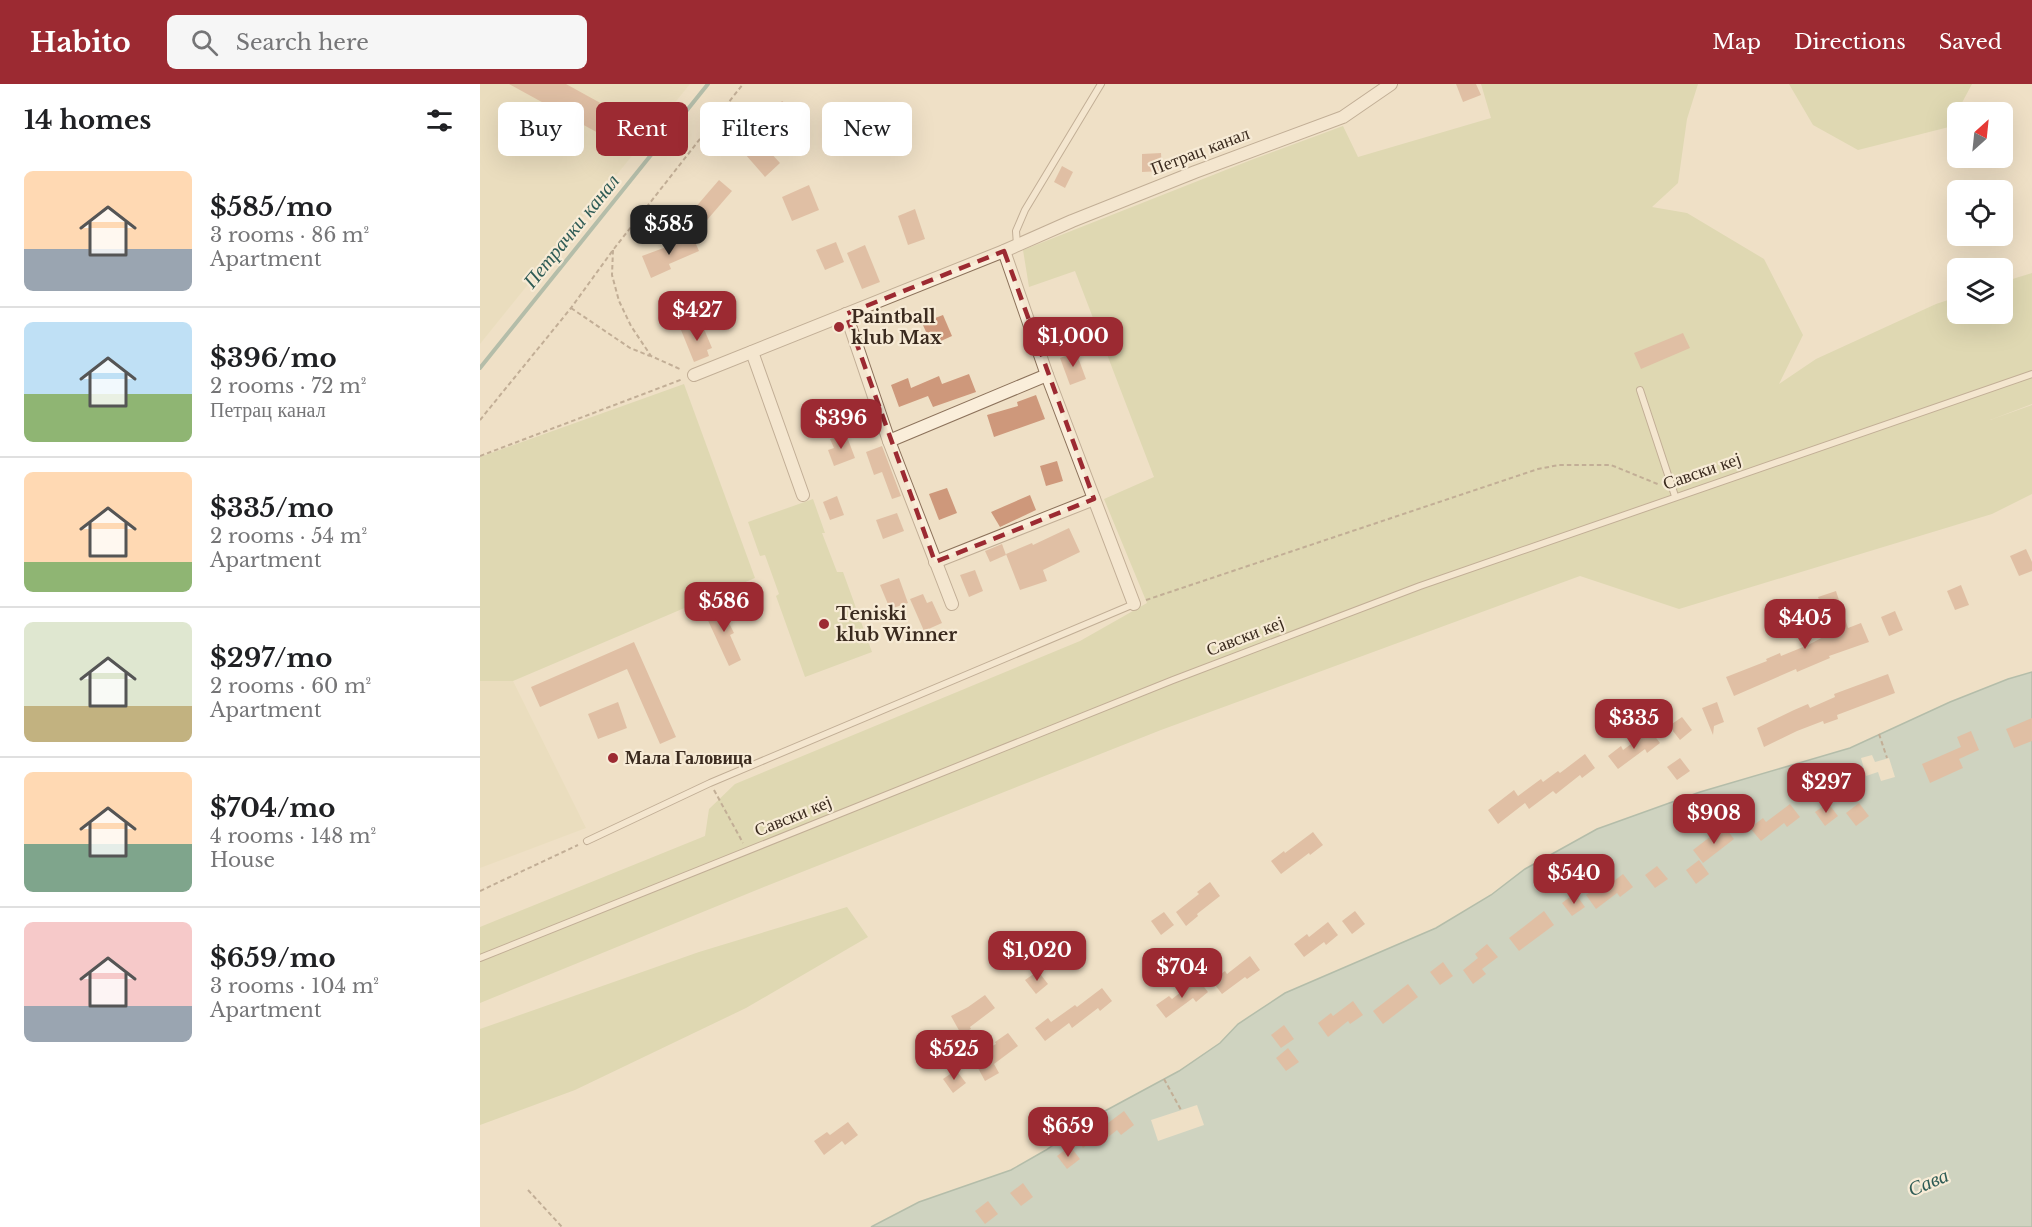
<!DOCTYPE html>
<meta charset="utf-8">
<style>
body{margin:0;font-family:"Libre Baskerville",serif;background:#f6f6f6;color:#202124;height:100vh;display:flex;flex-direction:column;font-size:22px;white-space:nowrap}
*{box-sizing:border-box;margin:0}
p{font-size:20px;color:#757577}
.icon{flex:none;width:33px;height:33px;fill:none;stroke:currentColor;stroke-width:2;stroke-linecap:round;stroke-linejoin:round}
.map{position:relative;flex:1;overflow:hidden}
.panel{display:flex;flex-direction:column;background:#fff;width:480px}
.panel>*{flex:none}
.top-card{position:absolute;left:18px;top:18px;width:570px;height:54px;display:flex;gap:12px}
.needle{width:39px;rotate:27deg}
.buttons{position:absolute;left:1467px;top:18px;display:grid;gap:12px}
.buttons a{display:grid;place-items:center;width:66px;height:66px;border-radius:9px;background:#fff;box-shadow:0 6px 24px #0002;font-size:30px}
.price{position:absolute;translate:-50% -51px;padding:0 14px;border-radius:12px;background:#9c2a32;color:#fff;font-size:20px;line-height:39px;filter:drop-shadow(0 2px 3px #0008)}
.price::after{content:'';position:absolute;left:50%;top:36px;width:18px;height:14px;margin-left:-9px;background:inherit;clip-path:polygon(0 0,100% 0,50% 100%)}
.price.on{background:#222;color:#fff}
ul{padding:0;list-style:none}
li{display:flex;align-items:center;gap:18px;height:150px;padding:0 24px}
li+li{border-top:2px solid #e0e0e0}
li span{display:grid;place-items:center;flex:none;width:168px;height:120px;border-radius:9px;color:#555}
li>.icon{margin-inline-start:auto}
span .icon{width:72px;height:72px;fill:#fffc;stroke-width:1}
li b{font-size:26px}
h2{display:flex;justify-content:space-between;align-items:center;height:72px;padding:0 24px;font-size:26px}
.pill{padding:0 21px;border-radius:9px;background:#fff;box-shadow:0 6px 24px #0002;font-size:21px;line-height:54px}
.pill.on{background:#9c2a32;color:#fff}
header{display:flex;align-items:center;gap:36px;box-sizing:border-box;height:84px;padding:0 30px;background:#9c2a32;color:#fff}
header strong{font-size:28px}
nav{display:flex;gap:33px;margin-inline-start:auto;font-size:21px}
.search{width:420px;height:54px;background:#f6f6f6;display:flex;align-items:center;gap:15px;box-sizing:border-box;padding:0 21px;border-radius:9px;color:#757577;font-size:22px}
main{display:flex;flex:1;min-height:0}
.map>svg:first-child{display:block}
.farmland{fill:#e5dab3}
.green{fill:#ccce99}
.water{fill:#a8c3b9;stroke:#6e9286;stroke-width:1.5}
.pier{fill:#efe0c6}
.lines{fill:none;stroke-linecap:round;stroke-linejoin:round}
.stream{stroke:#6e9286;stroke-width:4}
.building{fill:#ce987b}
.service-casing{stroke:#8c725b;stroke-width:8}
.minor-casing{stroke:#8c725b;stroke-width:14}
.path{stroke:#8c725b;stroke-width:2;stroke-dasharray:4.5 3;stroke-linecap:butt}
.service{stroke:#faeeda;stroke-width:6}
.minor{stroke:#faeeda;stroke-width:12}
.marked{fill:none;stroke:#9c2a32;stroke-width:4.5;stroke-dasharray:12 8;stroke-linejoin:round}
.poi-dot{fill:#9c2a32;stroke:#f7ebd6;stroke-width:2}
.labels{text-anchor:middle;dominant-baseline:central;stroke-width:4.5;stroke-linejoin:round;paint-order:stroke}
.street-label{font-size:18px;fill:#3b2b1f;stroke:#f7ebd6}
.poi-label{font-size:18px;font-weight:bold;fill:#3b2b1f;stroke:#f7ebd6;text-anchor:start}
.water-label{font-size:20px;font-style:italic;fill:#2e5b55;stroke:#f7ebd6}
</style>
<header>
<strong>Habito</strong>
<div class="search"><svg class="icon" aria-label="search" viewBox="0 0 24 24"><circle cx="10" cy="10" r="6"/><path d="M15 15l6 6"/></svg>Search here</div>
<nav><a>Map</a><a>Directions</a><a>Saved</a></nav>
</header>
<main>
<section class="panel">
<h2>14 homes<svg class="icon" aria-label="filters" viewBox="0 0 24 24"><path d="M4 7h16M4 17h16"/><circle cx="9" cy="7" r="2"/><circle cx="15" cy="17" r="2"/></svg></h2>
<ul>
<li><span style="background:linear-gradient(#ffd9b3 65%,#9aa5b1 0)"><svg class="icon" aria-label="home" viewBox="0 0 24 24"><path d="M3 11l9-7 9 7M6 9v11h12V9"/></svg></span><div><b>$585/mo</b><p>3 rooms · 86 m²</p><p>Apartment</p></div></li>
<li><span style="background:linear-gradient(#bfe0f5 60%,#8fb573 0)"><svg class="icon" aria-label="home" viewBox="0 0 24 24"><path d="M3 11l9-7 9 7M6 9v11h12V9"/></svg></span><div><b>$396/mo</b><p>2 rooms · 72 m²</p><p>Петрац канал</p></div></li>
<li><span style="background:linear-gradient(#ffd9b3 75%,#8fb573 0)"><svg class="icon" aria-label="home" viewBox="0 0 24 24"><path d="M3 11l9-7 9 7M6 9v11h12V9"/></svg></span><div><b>$335/mo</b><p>2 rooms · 54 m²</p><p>Apartment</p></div></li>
<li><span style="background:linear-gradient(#dfe7d0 70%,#c2b280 0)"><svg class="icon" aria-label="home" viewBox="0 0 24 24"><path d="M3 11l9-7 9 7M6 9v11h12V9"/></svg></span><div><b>$297/mo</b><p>2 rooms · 60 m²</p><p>Apartment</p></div></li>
<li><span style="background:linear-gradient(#ffd9b3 60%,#7fa58c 0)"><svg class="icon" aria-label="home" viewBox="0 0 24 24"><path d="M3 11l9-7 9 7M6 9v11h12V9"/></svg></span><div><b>$704/mo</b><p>4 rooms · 148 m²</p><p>House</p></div></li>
<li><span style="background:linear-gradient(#f6c9c9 70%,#9aa5b1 0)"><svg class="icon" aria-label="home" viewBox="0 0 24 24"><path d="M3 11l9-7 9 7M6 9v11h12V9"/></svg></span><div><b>$659/mo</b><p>3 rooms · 104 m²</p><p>Apartment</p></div></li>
</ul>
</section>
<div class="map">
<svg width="1552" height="1143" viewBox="0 0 1552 1143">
<rect width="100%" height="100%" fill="#efe0c6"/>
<!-- farmland -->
<g class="farmland">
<polygon points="0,0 210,0 0,260"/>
<polygon points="0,597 33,597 106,744 0,784"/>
</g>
<!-- green -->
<g class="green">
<polygon points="1001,0 1218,0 1207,35 1198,99 1172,123 1207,129 1284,175 1323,251 1299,300 1336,275 1456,220 1477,213 1478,230 1522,230 1523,198 1552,189 1552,320 1510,336 1552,321 1552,410 1512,430 1199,525 1100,492 681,646 279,805 0,919 0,843 225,752 229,725 255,700 600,557 667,519 624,415 674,393 595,187 549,203 543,166 771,76 863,42 878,73 1011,34"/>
<polygon points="1309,0 1492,0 1469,43 1378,66 1333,41"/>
<polygon points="204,300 275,494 33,597 0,597 0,373"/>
<polygon points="333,415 345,449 342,449 357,488 363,488 392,568 325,593 296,512 299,510 285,471 280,472 268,438"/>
<polygon points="367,823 388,853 266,924 95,1006 0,1041 0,945 219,868"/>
</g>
<!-- water -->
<polygon class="water" points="1552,588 1552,1143 391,1143 439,1118 531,1086 566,1066 612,1034 699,987 740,959 758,940 805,909 956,844 1011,811 1045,785 1117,745 1220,708 1370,664 1470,618 1528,595"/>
<!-- pier -->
<g class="pier">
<polygon points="1392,671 1395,678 1409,674 1415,693 1401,697 1398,688 1386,692 1381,674"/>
<polygon points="717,1021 724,1041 678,1057 671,1036"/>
</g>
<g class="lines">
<!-- stream -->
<polyline class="stream" points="0,284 228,0"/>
</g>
<!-- building -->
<g class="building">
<polygon points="29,0 86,0 144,32 131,56"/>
<polygon points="976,0 996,0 1001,11 983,18"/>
<polygon points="302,17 316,27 304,44 305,45 292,57 279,43"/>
<polygon points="280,57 300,79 285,93 265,70"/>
<polygon points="681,69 682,87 662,88 662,70"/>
<polygon points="582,82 593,88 585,104 574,98"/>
<polygon points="239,96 252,107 227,136 214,125"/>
<polygon points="329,101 339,126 312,137 302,113"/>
<polygon points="435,125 445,155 428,161 418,132"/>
<polygon points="213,153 219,167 189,180 191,185 171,194 162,172"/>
<polygon points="356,158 364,178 345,186 336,166"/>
<polygon points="385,161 400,198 382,205 367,169"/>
<polygon points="463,231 472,252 452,261 442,239"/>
<polygon points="221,238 232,264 227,266 229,272 214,278 201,246"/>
<polygon points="1203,249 1210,264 1161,285 1154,269"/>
<polygon points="596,268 606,295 590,301 580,274"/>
<polygon points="489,290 496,308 453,323 448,312 419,323 411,301 428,294 431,304 459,292 462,300"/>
<polygon points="556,311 565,335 514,353 507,331 538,322 537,318"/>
<polygon points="366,350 375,374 354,382 348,366 354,364 350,355"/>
<polygon points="402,362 421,412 412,415 402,388 394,391 386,368"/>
<polygon points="577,377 583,397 566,402 560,382"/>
<polygon points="467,404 477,429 459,436 449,410"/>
<polygon points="550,411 556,426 520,443 511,428"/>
<polygon points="357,412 364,431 350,436 343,418"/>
<polygon points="417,429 424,447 403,455 396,436"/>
<polygon points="589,444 600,468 563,486 567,497 540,506 526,470 552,459 553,461"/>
<polygon points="522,460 526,471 510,478 505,467"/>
<polygon points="1546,465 1552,478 1552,487 1539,492 1530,472"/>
<polygon points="495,486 503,507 489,513 480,491"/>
<polygon points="419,494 428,519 410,525 400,501"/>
<polygon points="1481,501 1489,521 1475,526 1467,507"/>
<polygon points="1356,507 1368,544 1381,539 1389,558 1349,572 1350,574 1317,588 1316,585 1254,612 1246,593 1287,577 1286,575 1300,569 1301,572 1328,561 1351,549 1338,513"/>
<polygon points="443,510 447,519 452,517 462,539 444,547 430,515"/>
<polygon points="246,521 251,533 247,535 254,549 250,551 261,576 249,582 225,530"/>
<polygon points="1415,527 1423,546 1409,552 1401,533"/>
<polygon points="154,558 196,653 180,660 147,585 60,623 51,603"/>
<polygon points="1408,590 1415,609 1357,631 1358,635 1344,640 1343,637 1317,647 1284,663 1277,644 1314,626 1328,620 1330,624 1355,613 1354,610"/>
<polygon points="138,618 147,644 118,655 108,630"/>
<polygon points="1237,618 1244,638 1234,642 1233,651 1222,624"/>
<polygon points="1202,633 1212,646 1200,656 1189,642"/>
<polygon points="1552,634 1552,657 1534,664 1526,645"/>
<polygon points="1170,646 1180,659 1167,669 1165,665 1138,685 1128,672 1141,662 1143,666"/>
<polygon points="1491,647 1499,666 1479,675 1483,684 1450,699 1442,680 1481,663 1477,653"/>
<polygon points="1105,670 1115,684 1102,694 1100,691 1076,710 1073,707 1049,725 1045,719 1018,740 1008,726 1034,706 1038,712 1061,695 1063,698 1078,687 1080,689"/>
<polygon points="1200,674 1210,687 1197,696 1187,683"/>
<polygon points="1348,719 1358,732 1345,742 1335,728"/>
<polygon points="1379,719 1389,732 1376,742 1366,729"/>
<polygon points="1310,720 1320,733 1307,743 1304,739 1281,757 1270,744 1283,734 1286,738"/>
<polygon points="1244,742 1254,755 1223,779 1213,766"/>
<polygon points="833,748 843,761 830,771 829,769 801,790 791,777 804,767 805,769"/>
<polygon points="1219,776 1229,790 1216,800 1206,786"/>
<polygon points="1177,782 1188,795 1175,804 1165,791"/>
<polygon points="1143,790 1153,803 1140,813 1137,809 1116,825 1106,811 1119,802 1122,806"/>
<polygon points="730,798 740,812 717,830 718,832 706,842 696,828 719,810 717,808"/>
<polygon points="1095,809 1105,823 1092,832 1082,819"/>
<polygon points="875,827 885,840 872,850 862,837"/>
<polygon points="1064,827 1074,841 1039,867 1029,854"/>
<polygon points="684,828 694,841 681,851 671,837"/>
<polygon points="848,838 858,851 846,861 844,858 824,873 814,860 827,850 829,853"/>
<polygon points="1007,860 1018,873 1002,885 1006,890 993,900 983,886 998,874 995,870"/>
<polygon points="770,872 780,886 767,895 765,893 742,910 732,897 745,887 747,890"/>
<polygon points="963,878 973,892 960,901 950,888"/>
<polygon points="558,887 568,900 556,910 545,896"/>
<polygon points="718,895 728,908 716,918 713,914 686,934 676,921 689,912 692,915"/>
<polygon points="928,900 938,913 903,940 893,927"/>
<polygon points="622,904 632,917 620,927 618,924 592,944 589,939 565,957 555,944 568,934 571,938 595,921 597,923"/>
<polygon points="505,911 515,924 490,943 491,945 481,950 471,932 488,923"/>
<polygon points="873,917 883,931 870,940 868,937 848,953 838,939 851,929 853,932"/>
<polygon points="804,941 814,955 801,964 791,951"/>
<polygon points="528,949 538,962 514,980 519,989 505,997 492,973 516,960 515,958"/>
<polygon points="808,964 819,978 806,987 796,974"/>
<polygon points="476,986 486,999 473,1009 463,995"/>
<polygon points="644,1027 654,1041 641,1051 637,1046 622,1058 618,1052 603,1064 593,1050 605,1041 609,1046 624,1035 628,1039"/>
<polygon points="368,1038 378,1051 365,1061 362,1057 344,1071 334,1057 347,1048 350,1051"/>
<polygon points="590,1062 600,1075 587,1085 577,1072"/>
<polygon points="543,1099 553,1113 541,1122 530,1109"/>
<polygon points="508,1117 518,1130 505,1140 495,1127"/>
</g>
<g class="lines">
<defs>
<g id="service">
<polyline points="537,161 536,147 545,126 621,0"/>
<polyline points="1160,306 1195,412"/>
<polyline points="107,757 230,699 654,520"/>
<polyline points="0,874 693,596 940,502 1552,290"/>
</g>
<g id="minor">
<polyline points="524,167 567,291 654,520"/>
<polyline points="366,230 409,357 472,520"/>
<polyline points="272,268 323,411"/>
<polyline points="214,291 524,167 592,137 715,88 863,33 911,0"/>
<polyline points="409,357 567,291"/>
<polyline points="455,478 614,415"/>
</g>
</defs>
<!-- service casing -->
<use href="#service" class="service-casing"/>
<!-- minor casing -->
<use href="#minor" class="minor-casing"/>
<!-- path -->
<g class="path">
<polyline points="133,166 132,191 139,217 151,242 171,272 202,286"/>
<polyline points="91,224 150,264 170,272"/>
<polyline points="0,336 91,224 133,166 263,0"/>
<polyline points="0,372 203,295"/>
<polyline points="666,516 1058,385 1079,381 1131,381 1180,401"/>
<polyline points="1399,650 1407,674"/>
<polyline points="234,706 263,759"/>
<polyline points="0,807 98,761"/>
<polyline points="684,995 701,1026"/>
<polyline points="48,1106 82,1143"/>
</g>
<!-- service -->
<use href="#service" class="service"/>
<!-- minor -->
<use href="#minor" class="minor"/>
</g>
<!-- marked area -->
<path d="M0 0H1552V1143H0ZM 524,167 L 614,415 L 455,478 L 366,230 Z" fill="#efe0c6" fill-opacity=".55" fill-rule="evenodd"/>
<path class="marked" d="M 524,167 L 614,415 L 455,478 L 366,230 Z"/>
<!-- markers -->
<g class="poi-dot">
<circle cx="359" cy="243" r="6"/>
<circle cx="344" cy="540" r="6"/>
<circle cx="133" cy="674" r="6"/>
</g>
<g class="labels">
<!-- street labels -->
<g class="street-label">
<text transform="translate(720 67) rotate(-21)">Петрац канал</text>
<text transform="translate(1222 387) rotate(-19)">Савски кеј</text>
<text transform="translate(765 552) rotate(-21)">Савски кеј</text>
<text transform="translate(313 732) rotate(-22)">Савски кеј</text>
</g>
<!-- poi labels -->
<g class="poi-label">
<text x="371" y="233">Paintball<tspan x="371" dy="21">klub Max</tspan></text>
<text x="356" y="530">Teniski<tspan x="356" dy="21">klub Winner</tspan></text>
<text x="145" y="674">Мала Галовица</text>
</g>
<!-- water labels -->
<g class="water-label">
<text transform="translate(91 147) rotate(-51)">Петрачки канал</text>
<text transform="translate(1448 1098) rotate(-23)">Сава</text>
</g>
</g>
</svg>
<div class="buttons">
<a><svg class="needle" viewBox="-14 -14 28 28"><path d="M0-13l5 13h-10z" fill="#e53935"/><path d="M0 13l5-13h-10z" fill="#757577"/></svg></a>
<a><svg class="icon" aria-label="locate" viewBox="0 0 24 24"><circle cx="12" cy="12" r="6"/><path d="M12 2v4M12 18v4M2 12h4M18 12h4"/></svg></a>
<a><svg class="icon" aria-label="layers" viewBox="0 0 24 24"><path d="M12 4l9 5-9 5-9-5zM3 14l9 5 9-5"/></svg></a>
</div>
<b class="price on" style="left:189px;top:172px">$585</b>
<b class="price" style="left:217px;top:258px">$427</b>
<b class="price" style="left:593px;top:284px">$1,000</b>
<b class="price" style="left:361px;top:366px">$396</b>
<b class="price" style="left:244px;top:549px">$586</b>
<b class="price" style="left:1325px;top:566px">$405</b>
<b class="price" style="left:1154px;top:666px">$335</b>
<b class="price" style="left:1346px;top:730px">$297</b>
<b class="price" style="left:1234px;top:761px">$908</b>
<b class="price" style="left:1094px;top:821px">$540</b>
<b class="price" style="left:557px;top:898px">$1,020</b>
<b class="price" style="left:702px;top:915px">$704</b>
<b class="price" style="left:474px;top:997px">$525</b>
<b class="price" style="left:588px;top:1074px">$659</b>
<div class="top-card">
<a class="pill">Buy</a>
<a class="pill on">Rent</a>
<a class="pill">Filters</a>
<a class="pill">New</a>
</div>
</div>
</main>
